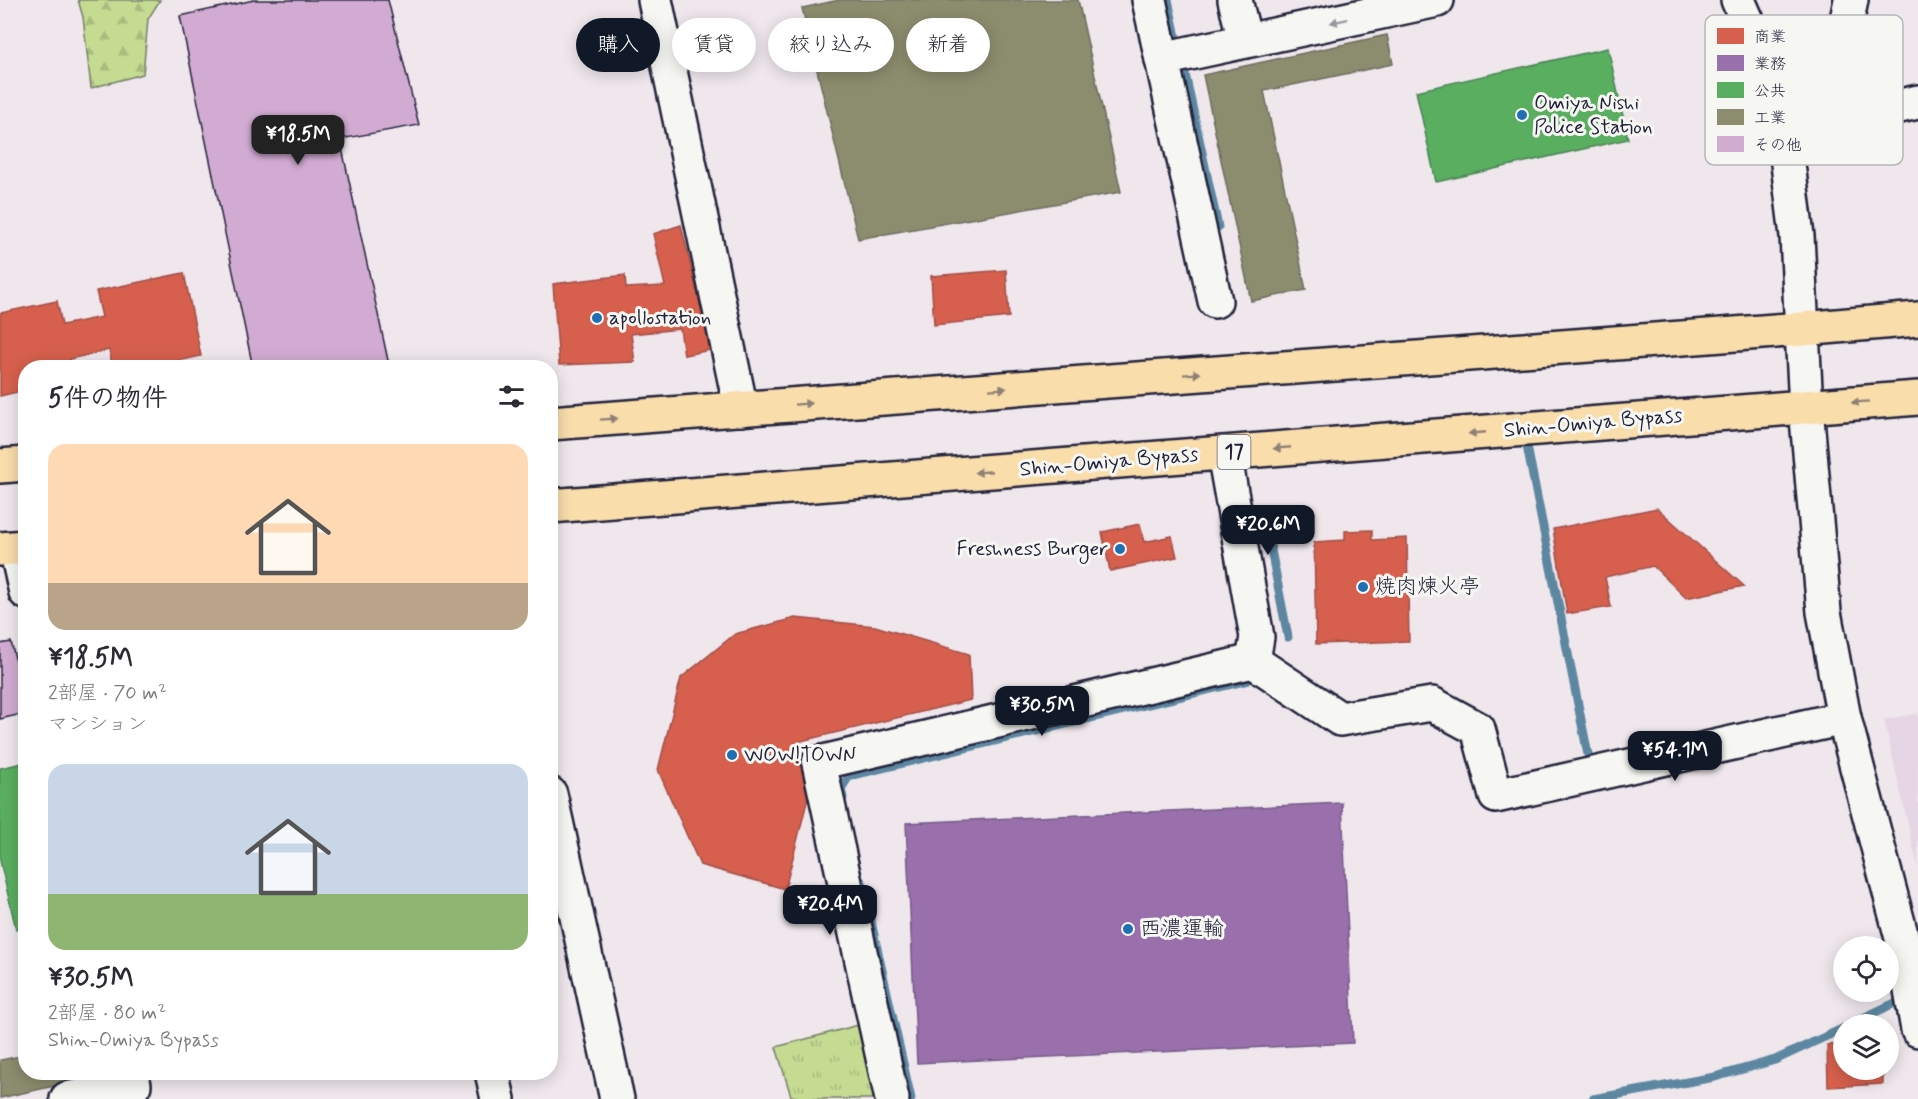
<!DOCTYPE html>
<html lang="ja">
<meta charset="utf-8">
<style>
body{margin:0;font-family:Mynerve,"Klee One",sans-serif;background:#f2f2f3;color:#2b2b33;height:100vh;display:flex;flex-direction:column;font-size:22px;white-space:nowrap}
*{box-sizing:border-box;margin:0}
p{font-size:20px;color:#7c7c81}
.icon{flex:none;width:33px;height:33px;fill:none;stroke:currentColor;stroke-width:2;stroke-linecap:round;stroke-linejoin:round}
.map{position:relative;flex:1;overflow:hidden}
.sheet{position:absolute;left:18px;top:360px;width:540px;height:720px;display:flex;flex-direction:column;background:#fff;border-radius:24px;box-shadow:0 3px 15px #0003}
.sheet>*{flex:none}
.hud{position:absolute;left:576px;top:18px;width:570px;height:54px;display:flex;gap:12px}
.tools{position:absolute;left:1833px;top:936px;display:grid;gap:12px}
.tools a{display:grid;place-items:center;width:66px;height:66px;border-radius:50%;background:#fff;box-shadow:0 3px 15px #0003;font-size:30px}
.price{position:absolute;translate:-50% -51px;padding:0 14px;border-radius:12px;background:#111827;color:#fff;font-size:20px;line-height:39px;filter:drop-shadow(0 2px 3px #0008)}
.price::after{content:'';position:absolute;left:50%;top:36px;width:18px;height:14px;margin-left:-9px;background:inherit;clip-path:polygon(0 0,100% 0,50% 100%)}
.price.current{background:#222;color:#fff}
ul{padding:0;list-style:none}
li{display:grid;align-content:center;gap:12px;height:318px;padding:0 30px}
li span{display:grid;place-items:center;height:186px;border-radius:18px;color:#555}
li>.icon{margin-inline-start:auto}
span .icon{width:108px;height:108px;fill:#fffc;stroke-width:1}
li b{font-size:26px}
h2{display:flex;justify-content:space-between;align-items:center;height:72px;padding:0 30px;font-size:26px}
.chip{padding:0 21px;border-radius:27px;background:#fff;box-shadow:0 3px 15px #0003;font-size:21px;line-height:54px}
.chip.current{background:#111827;color:#fff}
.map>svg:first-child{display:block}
.built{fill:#e6d5e4}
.forest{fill:url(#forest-firs);stroke:#737e66;stroke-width:1.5}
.park{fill:url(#park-tufts);stroke:#737e66;stroke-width:1.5}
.shops{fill:#d6604d;stroke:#a04d48;stroke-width:1.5}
.offices{fill:#9970ab;stroke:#755989;stroke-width:1.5}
.public{fill:#5aae61;stroke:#498456;stroke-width:1.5}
.industry{fill:#8c8c6e;stroke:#6c6c5f;stroke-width:1.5}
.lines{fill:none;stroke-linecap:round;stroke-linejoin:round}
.stream{stroke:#5d87a1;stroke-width:9}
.building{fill:#d2abd2;stroke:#22223b;stroke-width:1.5}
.minor-casing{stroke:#22223b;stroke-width:38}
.highway-casing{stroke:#22223b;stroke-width:38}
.minor{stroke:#f6f6f2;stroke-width:33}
.highway{stroke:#f9ddab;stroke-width:33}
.oneway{fill:#9797a0}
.oneway2{fill:#8e8073}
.poi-dot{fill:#1f6fb2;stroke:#f6f6f2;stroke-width:2}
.labels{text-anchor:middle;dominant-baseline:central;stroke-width:6;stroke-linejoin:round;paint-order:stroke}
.shield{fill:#f6f6f2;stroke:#626272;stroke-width:1.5}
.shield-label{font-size:20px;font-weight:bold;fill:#22223b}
.poi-label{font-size:21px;fill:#22223b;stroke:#f6f6f2;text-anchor:start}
.street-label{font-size:21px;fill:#22223b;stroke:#f6f6f2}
.key{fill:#f6f6f2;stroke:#b6b6bb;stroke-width:1.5}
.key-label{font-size:16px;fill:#22223b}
</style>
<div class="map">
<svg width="1918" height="1099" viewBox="0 0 1918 1099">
<defs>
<pattern id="forest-firs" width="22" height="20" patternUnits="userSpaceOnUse" patternTransform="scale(1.5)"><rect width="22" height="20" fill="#c4db91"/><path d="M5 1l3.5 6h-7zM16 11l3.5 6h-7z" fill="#a8bc7e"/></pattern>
<pattern id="park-tufts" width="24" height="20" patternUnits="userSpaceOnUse" patternTransform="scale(1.5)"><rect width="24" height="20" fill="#c4db91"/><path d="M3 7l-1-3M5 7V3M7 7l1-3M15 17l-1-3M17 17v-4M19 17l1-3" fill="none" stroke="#a8bc7e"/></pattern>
</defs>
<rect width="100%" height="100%" fill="#efe7ec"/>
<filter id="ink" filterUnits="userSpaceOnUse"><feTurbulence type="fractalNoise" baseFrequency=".0167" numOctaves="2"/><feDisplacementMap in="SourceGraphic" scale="12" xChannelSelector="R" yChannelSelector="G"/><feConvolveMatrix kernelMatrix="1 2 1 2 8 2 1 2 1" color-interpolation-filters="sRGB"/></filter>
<g filter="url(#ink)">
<!-- built -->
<polygon class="built" points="1918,713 1918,868 1884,720"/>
<!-- forest -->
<polygon class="forest" points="78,0 160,0 148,19 143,74 91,88 83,17"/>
<!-- park -->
<polygon class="park" points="866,1023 884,1099 806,1099 791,1096 776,1047"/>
<!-- shops -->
<g class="shops">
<polygon points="681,225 711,350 684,355 680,329 631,334 635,362 559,365 553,284 625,275 626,288 665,286 653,234"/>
<polygon points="1006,270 1009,317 934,325 931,276"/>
<polygon points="184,273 201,356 147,368 113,368 109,350 70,359 72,368 26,368 26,390 0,396 0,313 57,301 62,325 102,317 96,291"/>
<polygon points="1657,508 1744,586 1686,598 1653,566 1605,577 1611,607 1567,614 1553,529"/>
<polygon points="1140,524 1144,542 1172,536 1177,557 1110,571 1102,532"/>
<polygon points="1372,530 1372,540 1407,538 1409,641 1316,644 1314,542 1345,540 1345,531"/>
<polygon points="795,618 875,626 969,654 971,700 801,741 809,794 785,889 700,865 658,770 681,678 735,634"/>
<polygon points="1844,1044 1844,1070 1883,1070 1883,1084 1828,1087 1827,1045"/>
</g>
<!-- offices -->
<polygon class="offices" points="1342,803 1353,1043 917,1063 906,823"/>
<!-- public -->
<g class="public">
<polygon points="1608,48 1628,139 1436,182 1416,91"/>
<polygon points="23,763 26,775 26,926 16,929 0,861 0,768"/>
</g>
<!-- industry -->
<g class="industry">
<polygon points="839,0 1078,0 1121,192 858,239 802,8"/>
<polygon points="1387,35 1393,64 1264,91 1306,290 1251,301 1203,75"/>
<polygon points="26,1055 26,1072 103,1072 104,1075 0,1098 0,1060"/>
</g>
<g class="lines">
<!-- stream -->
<g class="stream">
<polyline points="1168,0 1176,37"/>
<polyline points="1185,74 1218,227"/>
<polyline points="1525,436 1590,765"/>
<polyline points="1265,519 1288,637"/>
<polyline points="843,798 841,789 849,776 1248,680"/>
<polyline points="862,882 911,1099"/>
<polyline points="1850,1024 1895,1003"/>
<polyline points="1593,1099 1715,1077 1775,1060 1844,1028"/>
</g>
</g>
<!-- building -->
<g class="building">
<polygon points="254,0 388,0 419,125 340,139 389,365 374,368 253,368 180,16"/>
<polygon points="11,642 26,703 26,713 0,719 0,644"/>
</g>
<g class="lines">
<defs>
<g id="minor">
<polyline points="655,0 741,409"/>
<polyline points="1149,0 1215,301"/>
<polyline points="1235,0 1245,41"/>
<polyline points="1738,0 1759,48 1784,132 1797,236 1806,407 1824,612 1844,718 1902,938 1918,1030"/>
<polyline points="1162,59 1437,0"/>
<polyline points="1826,123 1851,0"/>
<polyline points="1784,132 1918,102"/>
<polyline points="1224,453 1257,637 1253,661"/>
<polyline points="16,548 26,592"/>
<polyline points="550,794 617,1099"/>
<polyline points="492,1072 498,1099"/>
<polyline points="67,1099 134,1085"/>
<polyline points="892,1099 819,763 1253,661 1340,719 1432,704 1478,729 1496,796 1844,718"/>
</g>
<g id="highway">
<polyline points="550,423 1802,329 1918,319"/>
<polyline points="0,466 26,464"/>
<polyline points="550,506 1918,398"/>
<polyline points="0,549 26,547"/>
</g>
</defs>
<!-- minor casing -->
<use href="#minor" class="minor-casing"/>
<!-- highway casing -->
<use href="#highway" class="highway-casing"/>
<!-- minor -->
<use href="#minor" class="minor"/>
<!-- highway -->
<use href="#highway" class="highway"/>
</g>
<!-- one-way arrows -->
<defs><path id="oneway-solid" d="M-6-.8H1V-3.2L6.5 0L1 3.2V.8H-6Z" transform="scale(1.5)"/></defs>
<use class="oneway" href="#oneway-solid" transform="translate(1339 21) rotate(168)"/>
<g class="oneway2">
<use href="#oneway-solid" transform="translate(1192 374) rotate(-4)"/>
<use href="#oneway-solid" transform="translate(998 389) rotate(-4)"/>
<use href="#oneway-solid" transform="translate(1860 402) rotate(176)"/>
<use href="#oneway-solid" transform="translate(803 404) rotate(-4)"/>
<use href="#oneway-solid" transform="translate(609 419) rotate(-4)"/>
<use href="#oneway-solid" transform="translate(1477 433) rotate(175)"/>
<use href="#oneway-solid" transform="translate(1282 448) rotate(175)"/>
<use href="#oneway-solid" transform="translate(983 472) rotate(175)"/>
</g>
</g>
<!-- markers -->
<g class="poi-dot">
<circle cx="1522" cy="115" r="6"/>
<circle cx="597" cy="318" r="6"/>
<circle cx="1120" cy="549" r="6"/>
<circle cx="1363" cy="587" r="6"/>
<circle cx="732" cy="755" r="6"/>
<circle cx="1128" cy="929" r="6"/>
</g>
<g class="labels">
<!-- shield labels -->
<rect class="shield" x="1217.5" y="435" width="33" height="34" rx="4.5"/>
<g class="shield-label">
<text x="1234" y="452">17</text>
</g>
<!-- poi labels -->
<g class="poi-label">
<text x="1534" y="103">Omiya Nishi<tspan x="1534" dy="24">Police Station</tspan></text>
<text x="609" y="318">apollostation</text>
<text x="1108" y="549" text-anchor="end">Freshness Burger</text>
<text x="1375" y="587">焼肉煉火亭</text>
<text x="744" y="755">WOW!TOWN</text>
<text x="1140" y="929">西濃運輸</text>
</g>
<!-- street labels -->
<g class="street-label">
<text transform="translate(1593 423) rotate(-5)">Shin-Omiya Bypass</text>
<text transform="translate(1109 462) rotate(-5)">Shin-Omiya Bypass</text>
</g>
</g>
<!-- legend -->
<rect x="1705" y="15" width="198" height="150" rx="9" class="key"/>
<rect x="1717" y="28" width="27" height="16" fill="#d6604d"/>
<rect x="1717" y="55" width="27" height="16" fill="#9970ab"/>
<rect x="1717" y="82" width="27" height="16" fill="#5aae61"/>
<rect x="1717" y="109" width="27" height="16" fill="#8c8c6e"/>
<rect x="1717" y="136" width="27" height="16" fill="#d2abd2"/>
<g class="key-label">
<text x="1754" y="42">商業</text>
<text x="1754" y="69">業務</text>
<text x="1754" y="96">公共</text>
<text x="1754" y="123">工業</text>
<text x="1754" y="150">その他</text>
</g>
</svg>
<div class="tools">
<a><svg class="icon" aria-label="locate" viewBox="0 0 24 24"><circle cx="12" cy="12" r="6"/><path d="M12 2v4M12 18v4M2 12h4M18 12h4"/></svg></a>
<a><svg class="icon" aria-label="layers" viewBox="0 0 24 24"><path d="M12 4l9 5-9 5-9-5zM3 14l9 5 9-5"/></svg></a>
</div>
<b class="price current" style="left:298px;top:166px">¥18.5M</b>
<b class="price" style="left:1268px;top:556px">¥20.6M</b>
<b class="price" style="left:1042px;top:737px">¥30.5M</b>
<b class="price" style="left:1675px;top:782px">¥54.1M</b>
<b class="price" style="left:830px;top:936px">¥20.4M</b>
<div class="hud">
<a class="chip current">購入</a>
<a class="chip">賃貸</a>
<a class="chip">絞り込み</a>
<a class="chip">新着</a>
</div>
<section class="sheet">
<h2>5件の物件<svg class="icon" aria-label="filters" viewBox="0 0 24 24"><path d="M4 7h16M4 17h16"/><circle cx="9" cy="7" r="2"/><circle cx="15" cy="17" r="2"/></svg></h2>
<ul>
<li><span style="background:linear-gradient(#ffd9b3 75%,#b9a48a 0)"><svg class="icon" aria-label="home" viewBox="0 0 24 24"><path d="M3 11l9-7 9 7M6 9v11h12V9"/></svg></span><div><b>¥18.5M</b><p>2部屋 · 70 m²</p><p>マンション</p></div></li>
<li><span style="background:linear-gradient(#c9d6e8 70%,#8fb573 0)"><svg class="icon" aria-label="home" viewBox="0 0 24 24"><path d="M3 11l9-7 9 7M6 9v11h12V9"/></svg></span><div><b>¥30.5M</b><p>2部屋 · 80 m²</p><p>Shin-Omiya Bypass</p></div></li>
</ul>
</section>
</div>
